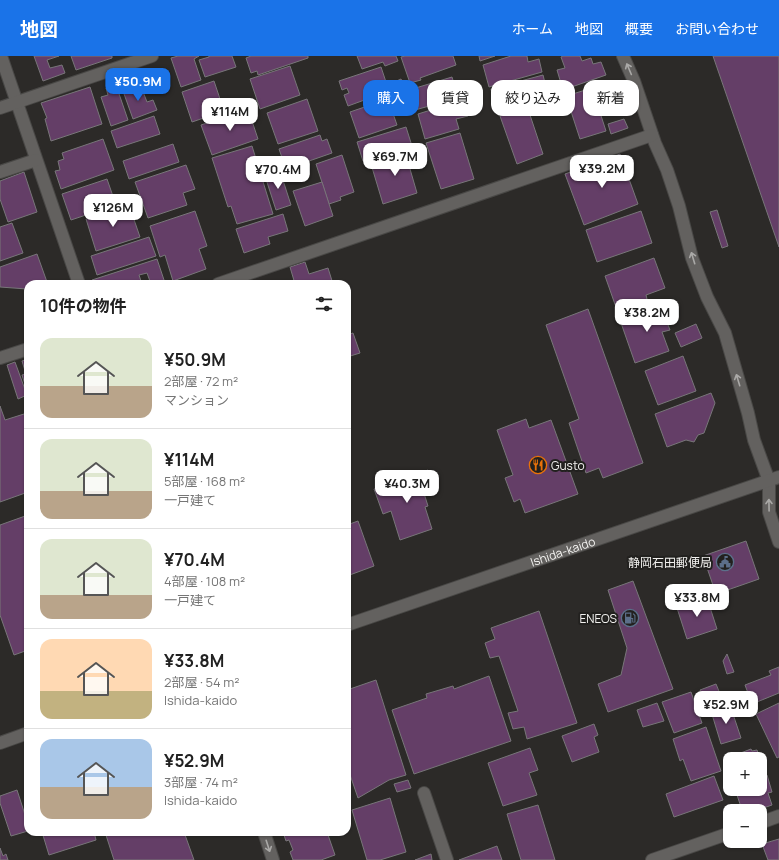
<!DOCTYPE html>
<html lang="ja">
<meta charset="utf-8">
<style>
body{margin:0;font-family:Manrope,"Noto Sans JP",sans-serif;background:#f2f2f2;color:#222;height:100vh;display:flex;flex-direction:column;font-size:15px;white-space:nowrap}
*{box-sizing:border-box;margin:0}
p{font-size:13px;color:#767676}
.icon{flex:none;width:22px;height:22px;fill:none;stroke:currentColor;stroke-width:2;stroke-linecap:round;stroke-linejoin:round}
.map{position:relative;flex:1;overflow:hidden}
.side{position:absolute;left:24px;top:224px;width:327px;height:556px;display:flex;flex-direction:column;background:#fff;border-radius:12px;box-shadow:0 1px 3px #0004}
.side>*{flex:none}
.banner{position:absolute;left:363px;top:24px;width:356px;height:36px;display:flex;gap:8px}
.controls{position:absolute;left:723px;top:696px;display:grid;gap:8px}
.controls a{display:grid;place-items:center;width:44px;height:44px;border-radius:8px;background:#fff;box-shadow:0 1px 3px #0004;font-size:20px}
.price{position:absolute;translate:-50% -34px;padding:0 9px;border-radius:8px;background:#fff;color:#222;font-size:13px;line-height:26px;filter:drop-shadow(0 1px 2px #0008)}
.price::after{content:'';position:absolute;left:50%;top:24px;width:12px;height:9px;margin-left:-6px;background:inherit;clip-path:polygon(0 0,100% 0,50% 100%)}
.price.selected{background:#1a73e8;color:#fff}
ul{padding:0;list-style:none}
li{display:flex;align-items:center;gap:12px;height:100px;padding:0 16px}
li+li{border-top:1px solid #e0e0e0}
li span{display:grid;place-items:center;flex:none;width:112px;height:80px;border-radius:12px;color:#555}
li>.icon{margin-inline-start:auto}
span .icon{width:48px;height:48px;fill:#fffc;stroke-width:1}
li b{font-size:17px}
h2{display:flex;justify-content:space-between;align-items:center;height:48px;padding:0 16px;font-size:17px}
.tag{padding:0 14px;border-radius:12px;background:#fff;box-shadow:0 1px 3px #0004;font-size:14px;line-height:36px}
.tag.selected{background:#1a73e8;color:#fff}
header{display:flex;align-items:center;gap:24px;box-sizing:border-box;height:56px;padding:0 20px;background:#1a73e8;color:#fff}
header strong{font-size:19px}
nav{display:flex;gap:22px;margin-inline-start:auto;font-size:14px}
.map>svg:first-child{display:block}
.building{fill:#643e67;stroke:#787679}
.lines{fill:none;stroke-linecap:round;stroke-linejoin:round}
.minor-casing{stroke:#494846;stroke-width:14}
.minor{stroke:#63615f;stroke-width:12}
.oneway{stroke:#aaa9a7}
.labels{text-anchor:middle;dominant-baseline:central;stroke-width:4;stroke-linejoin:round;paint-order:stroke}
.poi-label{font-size:12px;fill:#f2f1ef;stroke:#22211f;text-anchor:end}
.street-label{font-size:12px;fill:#f2f1ef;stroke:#22211f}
</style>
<header>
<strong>地図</strong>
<nav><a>ホーム</a><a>地図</a><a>概要</a><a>お問い合わせ</a></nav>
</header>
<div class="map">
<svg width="779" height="804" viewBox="0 0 779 804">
<rect width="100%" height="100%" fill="#2c2a28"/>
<!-- building -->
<g class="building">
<polygon points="34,0 59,0 47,4 50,12 62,9 65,17 43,25"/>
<polygon points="71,0 112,0 112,2 76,14"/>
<polygon points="178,0 199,0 194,3 201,24 181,31 171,2"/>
<polygon points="209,0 232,0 236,11 205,21 199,4 209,1"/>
<polygon points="251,0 308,0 308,2 258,19 257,15 251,17 246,2"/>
<polygon points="357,0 396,0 398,5 385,10 383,6 362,13"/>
<polygon points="405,0 453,0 456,9 420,22 421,24 410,27 401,1"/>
<polygon points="479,0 495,0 480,5"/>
<polygon points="511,0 527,0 528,6 539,3 542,16 489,31 483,9"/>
<polygon points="563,0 580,0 582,5 591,2 593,8 601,6 606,19 563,34 557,14 565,12 561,1"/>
<polygon points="713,0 779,0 779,191"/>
<polygon points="290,10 300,39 260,53 250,23"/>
<polygon points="381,11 389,35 348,50 344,39 349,37 347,32 342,34 339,25"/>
<polygon points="543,19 548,39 496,53 491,33"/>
<polygon points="452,21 455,31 444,34 447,45 415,54 409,34"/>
<polygon points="401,23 404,29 394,32 392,27"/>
<polygon points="214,25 224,55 192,66 182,36"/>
<polygon points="140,28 147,46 153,44 157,54 133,63 123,35"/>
<polygon points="116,29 128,64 111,70 101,41 108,39 106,32"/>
<polygon points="90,31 102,68 51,85 45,63 47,62 41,47"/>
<polygon points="592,32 606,75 580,83 566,40"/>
<polygon points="601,41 605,54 599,55 595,43"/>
<polygon points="307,43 318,75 278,88 267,57"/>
<polygon points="388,43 397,69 359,82 350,56"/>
<polygon points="463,44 468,60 456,63 459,73 425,83 418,58"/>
<polygon points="547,44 550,52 537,57 534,48"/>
<polygon points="534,48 537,57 530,59 543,98 517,108 500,60"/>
<polygon points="248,53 258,83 212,99 201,69"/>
<polygon points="154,60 160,78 117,92 111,75"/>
<polygon points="624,63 628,72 611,78 608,68"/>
<polygon points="406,71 412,90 363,105 357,86"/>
<polygon points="460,77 474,123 441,133 426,87"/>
<polygon points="320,79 322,85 327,83 332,97 286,113 279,93"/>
<polygon points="103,83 114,114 61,133 55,115 60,114 58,105 64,103 62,97"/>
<polygon points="173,88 179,106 129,123 123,105"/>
<polygon points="252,90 273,158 237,168 231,150 228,151 212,102"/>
<polygon points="412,95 418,110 410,113 417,137 383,148 371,108"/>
<polygon points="620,98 638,148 584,169 565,118"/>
<polygon points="342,99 354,136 340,141 341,144 329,148 316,108"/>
<polygon points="186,109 195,133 183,137 187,149 148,162 135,126"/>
<polygon points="280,115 291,149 276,154 265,120"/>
<polygon points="24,116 37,156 8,166 0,143 0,125"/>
<polygon points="107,123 116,149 71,164 62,138"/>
<polygon points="322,126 333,160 305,170 293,135"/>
<polygon points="129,149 140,181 96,195 86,163"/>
<polygon points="717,154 728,190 722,192 710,156"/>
<polygon points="195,155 207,190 199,193 206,213 173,225 165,199 160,201 150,170"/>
<polygon points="641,155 652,187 597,206 586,174"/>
<polygon points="283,158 288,175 268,181 270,188 244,197 236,173"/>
<polygon points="12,167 23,197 0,205 0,171"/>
<polygon points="149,181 156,200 97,219 91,200"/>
<polygon points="37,198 47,226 41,228 28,228 27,233 0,231 0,211"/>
<polygon points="654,202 665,232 646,239 647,243 617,254 605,220"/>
<polygon points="157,203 165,227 151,228 147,217 139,219 142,228 93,228 92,224"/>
<polygon points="305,206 309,218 328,212 333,228 295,228 290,211"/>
<polygon points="667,247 671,259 665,261 670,274 662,276 669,295 635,307 620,264"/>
<polygon points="588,253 643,407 603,422 599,412 586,417 569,367 579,363 546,269"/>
<polygon points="696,268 702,282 681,291 675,277"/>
<polygon points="347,270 350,278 353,277 360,297 347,301"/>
<polygon points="683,300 696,335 658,349 645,315"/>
<polygon points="28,303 28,338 22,319 26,318 22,305"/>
<polygon points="15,306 27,339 18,343 7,309"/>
<polygon points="711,337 715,347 704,377 698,379 694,386 686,384 667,391 655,358"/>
<polygon points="0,350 5,364 24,358 28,371 28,436 0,446"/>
<polygon points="526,363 529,372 551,364 578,438 525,457 520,443 514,446 505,422 513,419 497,374"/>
<polygon points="428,414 433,428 422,431 428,450 425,451 432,473 400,484 391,455 383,458 374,433"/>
<polygon points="28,459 28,594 14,599 0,559 0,469"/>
<polygon points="358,465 374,510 347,520 347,469"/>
<polygon points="746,485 759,523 716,538 703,500"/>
<polygon points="633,525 673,633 608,656 598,628 621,619 627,592 608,534"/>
<polygon points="707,542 717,573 687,583 677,552"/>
<polygon points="539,555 577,667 527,683 524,671 513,673 508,657 518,655 499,600 490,602 485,587 495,583 491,572"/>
<polygon points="727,598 734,616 727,618 723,605"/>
<polygon points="779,611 779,637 752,648 745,629 771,619 769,615"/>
<polygon points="489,620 511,685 414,718 392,654 427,642 426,638 453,630 454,633"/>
<polygon points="376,624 406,719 389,724 358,742 347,710 347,634"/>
<polygon points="716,628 721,640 705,646 700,634"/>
<polygon points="691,636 702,667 674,677 662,646"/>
<polygon points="657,647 664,665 643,671 637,654"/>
<polygon points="779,647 779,701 777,702 756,658"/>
<polygon points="730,649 741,682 721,688 711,655"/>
<polygon points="594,668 598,679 594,681 599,696 572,706 562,680"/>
<polygon points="706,671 721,715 691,725 683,703 680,705 673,683"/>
<polygon points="530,692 538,714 529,717 537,739 503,750 488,707"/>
<polygon points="751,693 752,695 757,694 762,708 760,710 760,703 730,703 730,718 725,703"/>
<polygon points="760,712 763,720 767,719 772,736 768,737 772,749 755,755 747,755 746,752 742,754 735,733 760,733"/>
<polygon points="714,720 723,744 674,761 666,738"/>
<polygon points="408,724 411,732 397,736 394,728"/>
<polygon points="17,734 28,768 28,775 11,780 0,747 0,740"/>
<polygon points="390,742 406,796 380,804 367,804 352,754"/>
<polygon points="538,749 555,804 521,804 507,758"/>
<polygon points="42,776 94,776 96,784 49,799"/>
<polygon points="105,776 184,776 194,804 114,804"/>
<polygon points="283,776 327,776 335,799 321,804 293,804 290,796 293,794 289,784 286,785"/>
<polygon points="779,783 779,804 768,804 762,788"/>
<polygon points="497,790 502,804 459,804"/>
<polygon points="0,792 3,800 6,798 8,804 0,804"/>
<polygon points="431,798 432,804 415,804"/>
</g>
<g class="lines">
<defs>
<g id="minor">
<polyline points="1,0 79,228"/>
<polyline points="623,0 634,25 655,87 667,114 679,150 692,202 707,241 725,277 748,357 754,384 769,425 769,456 779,486"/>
<polyline points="0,52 152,0"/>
<polyline points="0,116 36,104"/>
<polyline points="218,228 652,79"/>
<polyline points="0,302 28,293"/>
<path id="s1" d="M 347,569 L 779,421"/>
<polyline points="0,687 28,677"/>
<polyline points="424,737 447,804"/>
<polyline points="760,767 779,760"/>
<polyline points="264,776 273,804"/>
<polyline points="652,804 730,777"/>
</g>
</defs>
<!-- minor casing -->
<use href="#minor" class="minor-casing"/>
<!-- minor -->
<use href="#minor" class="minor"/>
</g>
<!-- one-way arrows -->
<defs><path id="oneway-shaft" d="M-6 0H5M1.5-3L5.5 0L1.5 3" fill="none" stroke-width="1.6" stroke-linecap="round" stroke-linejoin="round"/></defs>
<g class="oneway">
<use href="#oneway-shaft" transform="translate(629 13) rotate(-113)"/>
<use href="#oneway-shaft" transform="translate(693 202) rotate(-107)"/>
<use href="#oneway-shaft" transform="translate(738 324) rotate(-107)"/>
<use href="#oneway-shaft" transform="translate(769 449) rotate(-91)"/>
<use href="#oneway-shaft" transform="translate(268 790) rotate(72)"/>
</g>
<!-- icons -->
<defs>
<symbol id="restaurant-ring" viewBox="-11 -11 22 22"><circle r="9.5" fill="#22211f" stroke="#e8710a" stroke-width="1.5"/><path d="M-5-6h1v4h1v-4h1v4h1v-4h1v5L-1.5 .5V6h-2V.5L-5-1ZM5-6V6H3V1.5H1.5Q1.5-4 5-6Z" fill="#e8710a"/></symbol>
<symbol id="civic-ring" viewBox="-11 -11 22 22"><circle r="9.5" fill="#22211f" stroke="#5c6f8a" stroke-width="1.5"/><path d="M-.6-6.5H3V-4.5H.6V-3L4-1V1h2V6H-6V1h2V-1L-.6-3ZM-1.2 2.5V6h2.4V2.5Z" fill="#5c6f8a"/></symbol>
<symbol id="fuel-ring" viewBox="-11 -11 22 22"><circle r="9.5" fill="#22211f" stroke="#5c6f8a" stroke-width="1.5"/><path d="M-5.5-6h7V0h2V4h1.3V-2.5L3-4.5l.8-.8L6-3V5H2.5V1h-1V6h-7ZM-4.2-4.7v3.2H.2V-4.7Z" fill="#5c6f8a"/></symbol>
</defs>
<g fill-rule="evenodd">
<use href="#restaurant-ring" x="528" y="399" width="20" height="20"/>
<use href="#civic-ring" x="715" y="496" width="20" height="20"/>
<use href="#fuel-ring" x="620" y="552" width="20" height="20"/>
</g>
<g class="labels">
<!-- poi labels -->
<g class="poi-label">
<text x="551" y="409" text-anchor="start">Gusto</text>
<text x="712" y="506">静岡石田郵便局</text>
<text x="617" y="562">ENEOS</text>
</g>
<!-- street labels -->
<g class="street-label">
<text stroke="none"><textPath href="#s1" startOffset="228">Ishida-kaido</textPath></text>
</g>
</g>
</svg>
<div class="controls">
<a>+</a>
<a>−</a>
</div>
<b class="price selected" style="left:138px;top:46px">¥50.9M</b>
<b class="price" style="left:230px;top:76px">¥114M</b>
<b class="price" style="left:395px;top:121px">¥69.7M</b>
<b class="price" style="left:602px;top:133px">¥39.2M</b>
<b class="price" style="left:278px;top:134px">¥70.4M</b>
<b class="price" style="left:113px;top:172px">¥126M</b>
<b class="price" style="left:647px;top:277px">¥38.2M</b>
<b class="price" style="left:407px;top:448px">¥40.3M</b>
<b class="price" style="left:697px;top:562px">¥33.8M</b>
<b class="price" style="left:726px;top:669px">¥52.9M</b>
<div class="banner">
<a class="tag selected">購入</a>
<a class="tag">賃貸</a>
<a class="tag">絞り込み</a>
<a class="tag">新着</a>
</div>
<section class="side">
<h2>10件の物件<svg class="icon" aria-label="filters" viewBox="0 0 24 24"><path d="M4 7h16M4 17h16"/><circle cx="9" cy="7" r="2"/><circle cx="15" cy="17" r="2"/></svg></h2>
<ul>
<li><span style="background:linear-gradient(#dfe7d0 60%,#b9a48a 0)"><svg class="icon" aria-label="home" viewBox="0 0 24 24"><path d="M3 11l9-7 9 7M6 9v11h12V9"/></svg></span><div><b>¥50.9M</b><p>2部屋 · 72 m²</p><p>マンション</p></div></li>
<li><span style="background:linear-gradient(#dfe7d0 65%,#b9a48a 0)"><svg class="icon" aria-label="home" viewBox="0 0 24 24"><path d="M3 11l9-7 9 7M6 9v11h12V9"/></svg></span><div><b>¥114M</b><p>5部屋 · 168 m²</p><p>一戸建て</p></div></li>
<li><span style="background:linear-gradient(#dfe7d0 70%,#b9a48a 0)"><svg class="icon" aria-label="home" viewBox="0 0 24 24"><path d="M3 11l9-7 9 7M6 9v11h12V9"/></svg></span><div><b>¥70.4M</b><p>4部屋 · 108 m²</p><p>一戸建て</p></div></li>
<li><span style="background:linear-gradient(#ffd9b3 65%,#c2b280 0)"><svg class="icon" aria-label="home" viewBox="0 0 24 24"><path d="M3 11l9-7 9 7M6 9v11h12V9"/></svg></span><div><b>¥33.8M</b><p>2部屋 · 54 m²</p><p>Ishida-kaido</p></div></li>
<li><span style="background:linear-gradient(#a9c7e8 60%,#b9a48a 0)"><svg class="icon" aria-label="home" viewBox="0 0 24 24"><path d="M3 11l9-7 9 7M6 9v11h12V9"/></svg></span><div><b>¥52.9M</b><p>3部屋 · 74 m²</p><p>Ishida-kaido</p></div></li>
</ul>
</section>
</div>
